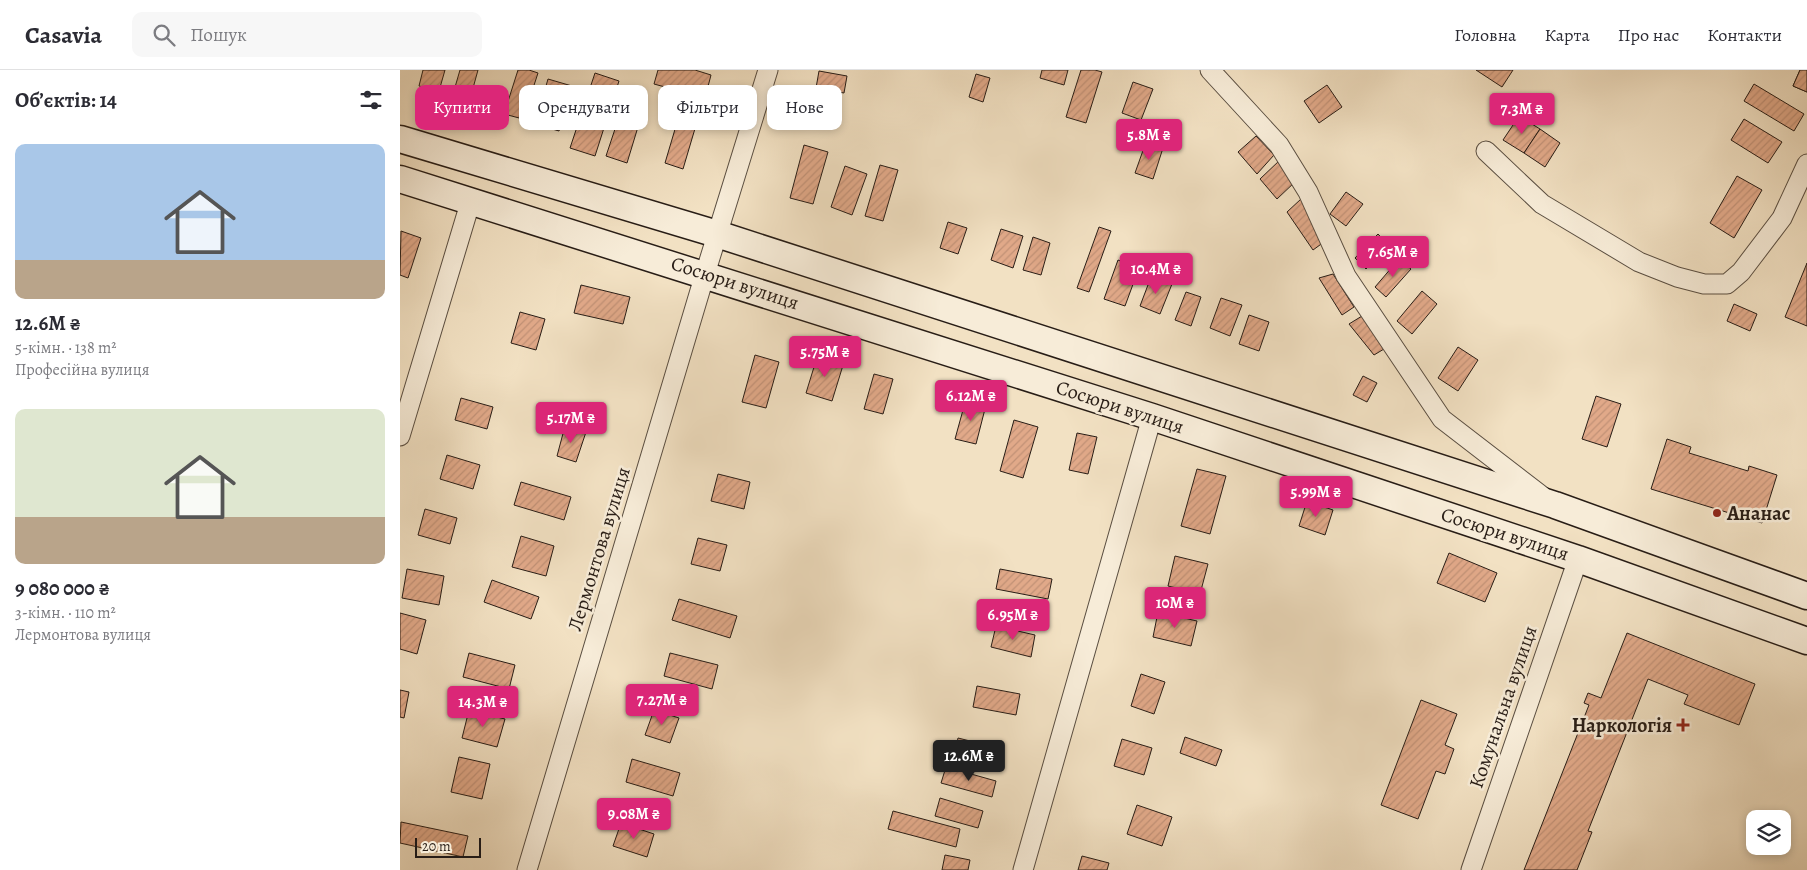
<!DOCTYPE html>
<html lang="uk">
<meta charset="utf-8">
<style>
body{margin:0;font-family:Alegreya,serif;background:#f7f7f7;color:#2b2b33;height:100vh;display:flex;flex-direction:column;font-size:19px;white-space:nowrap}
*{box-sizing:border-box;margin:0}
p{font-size:16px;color:#7c7c81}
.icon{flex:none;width:28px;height:28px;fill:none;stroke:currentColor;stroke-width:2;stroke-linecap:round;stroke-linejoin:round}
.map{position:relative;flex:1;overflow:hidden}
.panel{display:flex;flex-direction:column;background:#fff;width:400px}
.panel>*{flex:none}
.hud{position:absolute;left:15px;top:15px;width:475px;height:45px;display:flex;gap:10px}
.controls{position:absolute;left:1346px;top:740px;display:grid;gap:10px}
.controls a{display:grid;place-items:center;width:45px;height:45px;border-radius:10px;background:#fff;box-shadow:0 2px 8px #0003;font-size:25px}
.scale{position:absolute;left:15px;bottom:12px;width:66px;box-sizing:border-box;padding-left:5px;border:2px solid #281d16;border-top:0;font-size:14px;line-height:18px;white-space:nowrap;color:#281d16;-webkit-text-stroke:4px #f7ecd8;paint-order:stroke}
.price{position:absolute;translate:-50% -42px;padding:0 11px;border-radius:5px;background:#db2777;color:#fff;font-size:16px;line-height:32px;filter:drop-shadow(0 1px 2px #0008)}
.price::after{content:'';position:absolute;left:50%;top:30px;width:15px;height:11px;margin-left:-8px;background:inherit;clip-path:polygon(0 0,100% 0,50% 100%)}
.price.active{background:#222;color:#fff}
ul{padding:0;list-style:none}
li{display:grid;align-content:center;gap:10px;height:265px;padding:0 15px}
li span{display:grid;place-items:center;height:155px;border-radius:10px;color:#555}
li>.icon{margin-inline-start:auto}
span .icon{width:90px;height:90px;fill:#fffc;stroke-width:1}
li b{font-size:21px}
h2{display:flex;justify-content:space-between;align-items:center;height:60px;padding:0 15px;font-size:21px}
.tag{padding:0 18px;border-radius:10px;background:#fff;box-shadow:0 2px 8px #0003;font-size:18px;line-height:45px}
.tag.active{background:#db2777;color:#fff}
header{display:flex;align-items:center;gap:30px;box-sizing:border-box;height:70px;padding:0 25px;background:#fff;border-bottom:1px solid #e1e1e2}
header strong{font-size:24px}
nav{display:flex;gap:28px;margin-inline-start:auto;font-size:18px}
.search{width:350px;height:45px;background:#f7f7f7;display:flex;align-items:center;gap:12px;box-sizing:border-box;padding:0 18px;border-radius:10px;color:#7c7c81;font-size:19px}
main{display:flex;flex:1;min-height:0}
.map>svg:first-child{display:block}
.building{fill:url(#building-hatch);stroke:#281d16}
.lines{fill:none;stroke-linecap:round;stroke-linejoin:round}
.street-casing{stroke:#5a4e41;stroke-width:21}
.secondary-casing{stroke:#281d16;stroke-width:29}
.street{stroke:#f7ecd8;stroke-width:19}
.secondary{stroke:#f7ecd8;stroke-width:26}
.poi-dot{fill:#8f2418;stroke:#f7ecd8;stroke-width:2}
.labels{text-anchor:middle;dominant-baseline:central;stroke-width:5;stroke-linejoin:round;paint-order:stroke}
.street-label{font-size:20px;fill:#281d16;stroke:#f7ecd8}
.poi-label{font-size:20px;font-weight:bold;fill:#281d16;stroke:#f7ecd8;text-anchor:start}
</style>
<header>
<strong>Casavia</strong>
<div class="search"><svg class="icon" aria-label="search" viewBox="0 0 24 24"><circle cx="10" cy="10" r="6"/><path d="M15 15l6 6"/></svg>Пошук</div>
<nav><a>Головна</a><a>Карта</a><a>Про нас</a><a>Контакти</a></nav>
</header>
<main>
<section class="panel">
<h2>Об’єктів: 14<svg class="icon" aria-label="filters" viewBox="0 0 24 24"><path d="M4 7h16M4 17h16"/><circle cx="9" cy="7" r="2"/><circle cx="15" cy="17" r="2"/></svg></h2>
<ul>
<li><span style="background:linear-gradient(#a9c7e8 75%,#b9a48a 0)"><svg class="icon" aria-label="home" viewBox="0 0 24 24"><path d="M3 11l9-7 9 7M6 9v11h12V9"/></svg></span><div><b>12.6M ₴</b><p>5-кімн. · 138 m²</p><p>Професійна вулиця</p></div></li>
<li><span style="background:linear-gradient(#dfe7d0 70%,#b9a48a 0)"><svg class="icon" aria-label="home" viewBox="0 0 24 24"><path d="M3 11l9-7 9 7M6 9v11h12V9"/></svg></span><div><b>9 080 000 ₴</b><p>3-кімн. · 110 m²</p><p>Лермонтова вулиця</p></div></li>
</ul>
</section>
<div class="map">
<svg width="1407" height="800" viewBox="0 0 1407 800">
<defs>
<pattern id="building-hatch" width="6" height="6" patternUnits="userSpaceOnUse" patternTransform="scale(1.25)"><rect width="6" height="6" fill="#e1a989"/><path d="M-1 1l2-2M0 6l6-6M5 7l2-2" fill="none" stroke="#c19176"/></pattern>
</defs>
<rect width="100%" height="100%" fill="#f2e1c3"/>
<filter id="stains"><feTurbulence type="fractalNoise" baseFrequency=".004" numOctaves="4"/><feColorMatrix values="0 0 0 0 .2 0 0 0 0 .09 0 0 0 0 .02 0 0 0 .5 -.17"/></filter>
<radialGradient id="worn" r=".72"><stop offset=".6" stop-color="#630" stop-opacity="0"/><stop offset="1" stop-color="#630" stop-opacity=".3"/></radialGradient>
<!-- building -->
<g class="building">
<polygon points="23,0 45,0 39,21 19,16"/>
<polygon points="60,0 78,0 70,29 53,24"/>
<polygon points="118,0 129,0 138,3 123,49 104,44"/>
<polygon points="258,0 295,0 311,5 305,28 254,14"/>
<polygon points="642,0 668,0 664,15 640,8"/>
<polygon points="681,0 695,0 702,2 686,53 666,47"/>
<polygon points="1076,0 1113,0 1102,17"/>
<polygon points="1400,0 1407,0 1407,22 1393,16"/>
<polygon points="1400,0 1407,0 1407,22 1393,16"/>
<polygon points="419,1 447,6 444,23 416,18"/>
<polygon points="195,3 219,11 195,86 170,78"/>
<polygon points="576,4 590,8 583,32 569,27"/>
<polygon points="148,9 172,16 159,61 135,54"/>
<polygon points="733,12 753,19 741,50 722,43"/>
<polygon points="1354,14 1404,44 1394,61 1344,31"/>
<polygon points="927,15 942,37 919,53 904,31"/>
<polygon points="281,39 299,45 283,99 265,93"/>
<polygon points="221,41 241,47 227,93 206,86"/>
<polygon points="1119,46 1140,59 1124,83 1103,70"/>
<polygon points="1344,49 1382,72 1368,93 1331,70"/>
<polygon points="1140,59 1160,73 1145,97 1124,83"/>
<polygon points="856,66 874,85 857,104 838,82"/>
<polygon points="746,72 763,78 753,109 735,103"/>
<polygon points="404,75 428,82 413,134 390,128"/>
<polygon points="880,90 896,111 877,129 860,109"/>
<polygon points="480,95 498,100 483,151 465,146"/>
<polygon points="445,96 467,104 452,145 431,137"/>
<polygon points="1337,106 1362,120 1334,168 1310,153"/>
<polygon points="946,122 963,134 946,156 930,144"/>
<polygon points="901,129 924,172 913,180 887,142"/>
<polygon points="548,152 567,158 558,184 540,178"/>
<polygon points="699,157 711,161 689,222 677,218"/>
<polygon points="601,159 623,166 613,198 591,190"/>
<polygon points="1,161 21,168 8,208 0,205"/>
<polygon points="978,164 989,176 966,199 955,188"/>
<polygon points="633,167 650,173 641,205 623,200"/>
<polygon points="999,189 1011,199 986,227 975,217"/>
<polygon points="718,190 739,198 725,236 704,229"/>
<polygon points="1407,193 1407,256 1385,247"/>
<polygon points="933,204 954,237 942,245 919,208"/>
<polygon points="751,207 772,214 760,244 740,236"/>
<polygon points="181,215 230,227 223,254 174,243"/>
<polygon points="1022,221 1037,234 1012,264 997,251"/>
<polygon points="786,222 801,227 791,256 775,250"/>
<polygon points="821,228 842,235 830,266 810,258"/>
<polygon points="1334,234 1357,244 1350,261 1327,251"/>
<polygon points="120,242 145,249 136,280 111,273"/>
<polygon points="849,245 869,252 859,281 839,274"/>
<polygon points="962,246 984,279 974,285 949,254"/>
<polygon points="1058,277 1078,290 1058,321 1038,308"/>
<polygon points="418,284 444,292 432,331 406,323"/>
<polygon points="355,285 379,292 366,338 342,332"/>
<polygon points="474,304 493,309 483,344 464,339"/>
<polygon points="963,306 977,313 967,332 953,325"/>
<polygon points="1196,326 1221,334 1207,377 1182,369"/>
<polygon points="61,328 93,337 87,359 55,350"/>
<polygon points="566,329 586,335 576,374 555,369"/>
<polygon points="614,350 638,357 623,408 600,401"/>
<polygon points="165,356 186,362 176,392 157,386"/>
<polygon points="677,363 697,367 688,404 669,400"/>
<polygon points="1267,369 1291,377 1289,383 1348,401 1349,396 1377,405 1362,453 1251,419"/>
<polygon points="47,385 80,395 73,419 40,409"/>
<polygon points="797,399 826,406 810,464 781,456"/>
<polygon points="318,404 350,412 344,439 311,431"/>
<polygon points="121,412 171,427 164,450 114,435"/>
<polygon points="907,431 933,440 925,465 899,456"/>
<polygon points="25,439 57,448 50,474 18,465"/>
<polygon points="121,466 154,476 146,506 112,497"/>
<polygon points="298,468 327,475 320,501 291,494"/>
<polygon points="1049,483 1097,503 1085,532 1037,513"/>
<polygon points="775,486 808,494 800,524 768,516"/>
<polygon points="7,499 44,506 39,535 2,528"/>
<polygon points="600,499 652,509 648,529 596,519"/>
<polygon points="92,510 139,527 131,549 84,532"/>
<polygon points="279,529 337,546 330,568 272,550"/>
<polygon points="758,542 797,551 791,576 753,567"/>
<polygon points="0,543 26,550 17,584 0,579"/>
<polygon points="596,556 635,565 631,587 591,577"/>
<polygon points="1227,563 1355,614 1339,655 1284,634 1288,625 1248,609 1188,761 1192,762 1177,800 1124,800 1189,635 1184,633 1188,623 1201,628"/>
<polygon points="69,583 115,595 109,619 63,607"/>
<polygon points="270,583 318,595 312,619 264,606"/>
<polygon points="741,604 765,612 754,644 731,636"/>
<polygon points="577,616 620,624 616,645 573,637"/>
<polygon points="0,620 9,622 4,648 0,647"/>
<polygon points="1021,630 1057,644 1045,675 1054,679 1045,704 1036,701 1018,749 981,735"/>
<polygon points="69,640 105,649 97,677 62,668"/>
<polygon points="254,640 279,648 270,673 245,665"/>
<polygon points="785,667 822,680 816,696 780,683"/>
<polygon points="558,668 602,679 597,700 553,690"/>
<polygon points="722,669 752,678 744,705 714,696"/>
<polygon points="59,687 90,694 82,729 51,722"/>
<polygon points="232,689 280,703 273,726 226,712"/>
<polygon points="546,697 596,711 592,727 541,713"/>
<polygon points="540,728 583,741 578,758 535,746"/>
<polygon points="737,735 772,747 762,776 727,764"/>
<polygon points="493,741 560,759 556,777 488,759"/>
<polygon points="1,752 68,766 63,787 0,773"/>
<polygon points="221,753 254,764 247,787 213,776"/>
<polygon points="545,785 570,790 568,800 542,800"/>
<polygon points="682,786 709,793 707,800 678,800"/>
</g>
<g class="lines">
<defs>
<g id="street">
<polyline points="810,0 879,75 908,122 946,206 1042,349 1142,426"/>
<polyline points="1086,81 1142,134 1239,192 1277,207 1304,214 1327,214 1341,202 1382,148 1407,94"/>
<polyline points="0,366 71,130"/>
<polyline points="127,800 305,204 368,0"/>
<polyline points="623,800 752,347"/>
<polyline points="1071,800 1178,489"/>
</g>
<g id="secondary">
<polyline points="0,69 317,164 1155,435 1407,526"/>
<polyline points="0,109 752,347 1178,489 1407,571"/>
</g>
</defs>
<!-- street casing -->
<use href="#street" class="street-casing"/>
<!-- secondary casing -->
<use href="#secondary" class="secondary-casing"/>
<!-- street -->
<use href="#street" class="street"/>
<!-- secondary -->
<use href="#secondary" class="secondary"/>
</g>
<!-- markers -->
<g class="poi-dot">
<circle cx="1317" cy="443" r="5"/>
<path d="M1280.5 647.5h5v5h5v5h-5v5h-5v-5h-5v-5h5z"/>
</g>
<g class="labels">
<!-- street labels -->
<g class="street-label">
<text transform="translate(335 213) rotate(18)">Сосюри вулиця</text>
<text transform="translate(720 337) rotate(18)">Сосюри вулиця</text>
<text transform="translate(1105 464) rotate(18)">Сосюри вулиця</text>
<text transform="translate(199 479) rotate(-73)">Лермонтова вулиця</text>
<text transform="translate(1103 637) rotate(-71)">Комунальна вулиця</text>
</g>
<!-- poi labels -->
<g class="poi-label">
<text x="1327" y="443">Ананас</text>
<text x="1272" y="655" text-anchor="end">Наркологія</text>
</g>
</g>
<rect width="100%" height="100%" filter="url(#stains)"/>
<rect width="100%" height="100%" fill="url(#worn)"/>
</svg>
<div class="controls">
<a><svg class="icon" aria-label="layers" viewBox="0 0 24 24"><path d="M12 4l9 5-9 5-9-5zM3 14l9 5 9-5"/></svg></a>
</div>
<div class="scale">20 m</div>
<b class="price" style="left:1122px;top:65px">7.3M ₴</b>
<b class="price" style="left:749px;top:91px">5.8M ₴</b>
<b class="price" style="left:993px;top:208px">7.65M ₴</b>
<b class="price" style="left:756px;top:225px">10.4M ₴</b>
<b class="price" style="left:425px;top:308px">5.75M ₴</b>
<b class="price" style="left:571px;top:352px">6.12M ₴</b>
<b class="price" style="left:171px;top:374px">5.17M ₴</b>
<b class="price" style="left:916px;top:448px">5.99M ₴</b>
<b class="price" style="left:775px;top:559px">10M ₴</b>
<b class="price" style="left:613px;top:571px">6.95M ₴</b>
<b class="price" style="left:262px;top:656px">7.27M ₴</b>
<b class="price" style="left:83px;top:658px">14.3M ₴</b>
<b class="price active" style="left:569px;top:712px">12.6M ₴</b>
<b class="price" style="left:234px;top:770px">9.08M ₴</b>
<div class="hud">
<a class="tag active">Купити</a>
<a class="tag">Орендувати</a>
<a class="tag">Фільтри</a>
<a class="tag">Нове</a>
</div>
</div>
</main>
